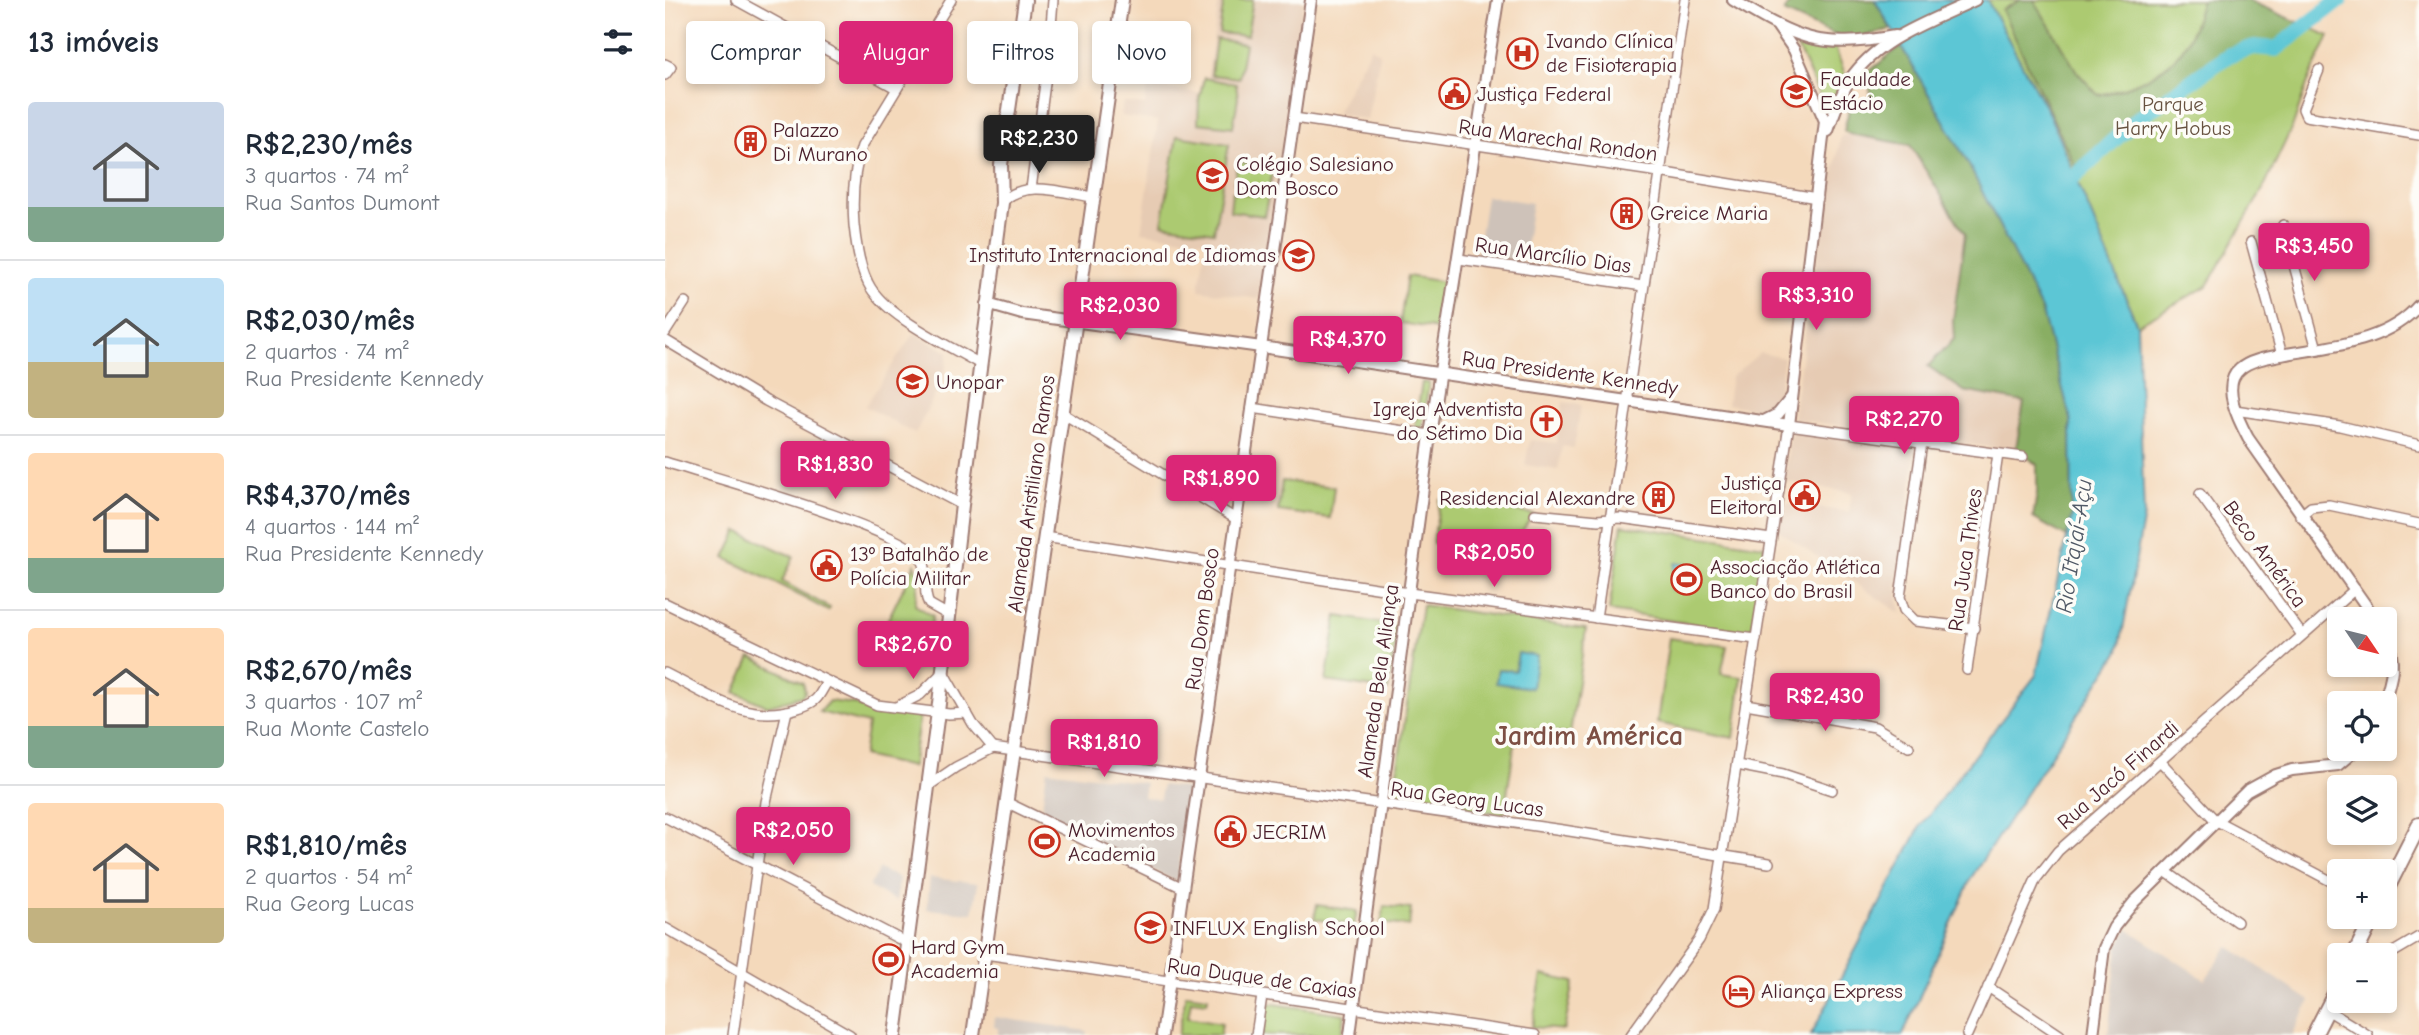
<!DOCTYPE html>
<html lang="pt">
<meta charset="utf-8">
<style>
body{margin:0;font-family:"Comic Neue",sans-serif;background:#f2f2f3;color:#1f2937;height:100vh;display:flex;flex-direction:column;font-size:26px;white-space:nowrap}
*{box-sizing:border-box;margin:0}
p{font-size:23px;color:#747a83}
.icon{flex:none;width:38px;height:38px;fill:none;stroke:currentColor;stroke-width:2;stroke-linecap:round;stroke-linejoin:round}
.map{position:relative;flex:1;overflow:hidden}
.panel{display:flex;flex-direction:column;background:#fff;width:665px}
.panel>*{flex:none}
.hud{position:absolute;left:21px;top:21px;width:665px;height:63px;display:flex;gap:14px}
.needle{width:46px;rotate:125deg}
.fabs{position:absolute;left:1662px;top:607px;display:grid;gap:14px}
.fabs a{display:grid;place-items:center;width:70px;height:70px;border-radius:7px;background:#fff;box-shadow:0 4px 10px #0003;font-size:35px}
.price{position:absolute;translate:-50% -60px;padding:0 16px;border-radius:7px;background:#db2777;color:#fff;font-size:23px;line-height:46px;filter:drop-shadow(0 2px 4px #0008)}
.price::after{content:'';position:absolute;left:50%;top:42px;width:21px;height:16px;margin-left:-10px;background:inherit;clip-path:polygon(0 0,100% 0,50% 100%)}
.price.current{background:#222;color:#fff}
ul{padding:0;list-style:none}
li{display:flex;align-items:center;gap:21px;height:175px;padding:0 28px}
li+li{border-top:2px solid #e0e1e3}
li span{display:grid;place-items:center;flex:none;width:196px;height:140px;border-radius:7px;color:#555}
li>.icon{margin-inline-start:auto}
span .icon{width:84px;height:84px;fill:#fffc;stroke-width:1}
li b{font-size:30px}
h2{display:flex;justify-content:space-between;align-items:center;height:84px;padding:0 28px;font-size:30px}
.tag{padding:0 24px;border-radius:7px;background:#fff;box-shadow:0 4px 10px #0003;font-size:24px;line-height:63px}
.tag.current{background:#db2777;color:#fff}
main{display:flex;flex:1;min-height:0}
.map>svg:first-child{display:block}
.built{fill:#e6cbb3}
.industrial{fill:#cec2b9}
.green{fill:#acca71;stroke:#7b744e;stroke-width:2}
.forest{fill:#89ae63;stroke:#6a6647;stroke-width:2}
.water{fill:#5bc6d5;stroke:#527280;stroke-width:2}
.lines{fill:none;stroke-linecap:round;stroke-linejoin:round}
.river{stroke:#5bc6d5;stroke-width:16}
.minor-casing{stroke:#9f7c73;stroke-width:12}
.tertiary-casing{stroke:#9f7c73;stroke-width:14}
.secondary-casing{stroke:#9f7c73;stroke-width:16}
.trunk-casing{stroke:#9f7c73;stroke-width:18}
.minor{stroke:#fff;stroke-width:9}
.tertiary{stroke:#fff;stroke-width:10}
.secondary{stroke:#fff;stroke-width:12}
.trunk{stroke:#fff;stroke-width:14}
.labels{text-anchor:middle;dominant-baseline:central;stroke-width:7;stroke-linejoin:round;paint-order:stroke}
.poi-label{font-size:21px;fill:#4a1f2b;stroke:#fdfcf7;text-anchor:start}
.park-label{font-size:21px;fill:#675240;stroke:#fdfcf7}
.street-label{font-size:21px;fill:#4a1f2b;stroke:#fdfcf7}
.water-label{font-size:23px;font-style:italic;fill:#505966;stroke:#fdfcf7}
.district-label{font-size:28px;font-weight:bold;fill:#7d4f44;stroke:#fdfcf7}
</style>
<main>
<section class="panel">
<h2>13 imóveis<svg class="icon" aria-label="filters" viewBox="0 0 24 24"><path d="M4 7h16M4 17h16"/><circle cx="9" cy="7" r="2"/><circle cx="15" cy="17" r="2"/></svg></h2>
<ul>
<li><span style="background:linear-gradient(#c9d6e8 75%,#7fa58c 0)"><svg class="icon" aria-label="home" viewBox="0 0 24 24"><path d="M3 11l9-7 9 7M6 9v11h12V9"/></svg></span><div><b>R$2,230/mês</b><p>3 quartos · 74 m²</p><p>Rua Santos Dumont</p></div></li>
<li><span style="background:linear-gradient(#bfe0f5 60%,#c2b280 0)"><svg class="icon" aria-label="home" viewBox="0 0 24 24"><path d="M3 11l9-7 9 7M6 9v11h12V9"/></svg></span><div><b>R$2,030/mês</b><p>2 quartos · 74 m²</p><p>Rua Presidente Kennedy</p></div></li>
<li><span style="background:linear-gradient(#ffd9b3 75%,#7fa58c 0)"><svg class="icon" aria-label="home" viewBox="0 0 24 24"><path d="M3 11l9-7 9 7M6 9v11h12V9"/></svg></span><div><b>R$4,370/mês</b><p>4 quartos · 144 m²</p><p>Rua Presidente Kennedy</p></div></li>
<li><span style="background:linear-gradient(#ffd9b3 70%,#7fa58c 0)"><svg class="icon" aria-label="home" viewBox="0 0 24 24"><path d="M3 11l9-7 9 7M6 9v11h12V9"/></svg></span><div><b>R$2,670/mês</b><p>3 quartos · 107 m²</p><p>Rua Monte Castelo</p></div></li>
<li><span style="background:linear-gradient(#ffd9b3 75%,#c2b280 0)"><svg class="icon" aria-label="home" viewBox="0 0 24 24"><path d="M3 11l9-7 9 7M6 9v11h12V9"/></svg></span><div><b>R$1,810/mês</b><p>2 quartos · 54 m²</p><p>Rua Georg Lucas</p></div></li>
</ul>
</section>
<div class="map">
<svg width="1754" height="1035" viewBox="0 0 1754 1035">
<rect width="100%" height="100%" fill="#fdfcf7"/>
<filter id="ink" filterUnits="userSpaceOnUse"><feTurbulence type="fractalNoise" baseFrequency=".0143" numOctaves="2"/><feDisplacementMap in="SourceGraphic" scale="14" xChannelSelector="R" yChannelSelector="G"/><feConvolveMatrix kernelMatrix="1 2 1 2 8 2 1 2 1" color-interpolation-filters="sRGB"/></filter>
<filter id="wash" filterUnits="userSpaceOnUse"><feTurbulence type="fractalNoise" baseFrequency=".00686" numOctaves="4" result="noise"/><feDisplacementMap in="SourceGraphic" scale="28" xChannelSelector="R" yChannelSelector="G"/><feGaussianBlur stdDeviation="1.57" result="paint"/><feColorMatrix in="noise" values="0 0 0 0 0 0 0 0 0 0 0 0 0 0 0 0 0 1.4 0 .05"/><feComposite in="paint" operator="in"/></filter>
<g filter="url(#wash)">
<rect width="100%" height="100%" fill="#f4d9bb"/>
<!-- built -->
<g class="built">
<polygon points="554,0 639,0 594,299 534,290 541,241 476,232 493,121 456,116 458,102 480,105 483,86 540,94"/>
<polygon points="706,47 715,53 702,120 671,113"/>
<polygon points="1136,83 1145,101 1119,113 1111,100"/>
<polygon points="1185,134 1245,145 1300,234 1288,320 1289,339 1299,391 1359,402 1351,448 1330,448 1128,419 1146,289 1176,136"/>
<polygon points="249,333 283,352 277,395 270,394 250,434 200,406"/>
<polygon points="1095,353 1119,358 1111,406 1104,411 1062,404 1066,377"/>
<polygon points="898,402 916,405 909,448 897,446 893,470 860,465 865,440 891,443"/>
<polygon points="1126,430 1251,449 1232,585 1236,614 1112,529 1116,502 1184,512 1187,493 1119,481"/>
</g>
<!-- industrial -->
<g class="industrial">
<polygon points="821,196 867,203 858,262 812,255"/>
<polygon points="382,770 480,783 478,797 495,799 497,785 525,789 512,882 376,814"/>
<polygon points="214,869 234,878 231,901 204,887"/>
<polygon points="265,878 313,883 308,913 262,909"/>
<polygon points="1463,929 1540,980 1563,946 1645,1001 1627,1035 1443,1035 1453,946"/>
<polygon points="330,1017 422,1031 421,1035 333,1035 333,1028 329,1027"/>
</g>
<!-- green -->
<g class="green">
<polygon points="559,0 588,0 582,36 554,33"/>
<polygon points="1322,0 1582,0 1664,36 1642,84 1629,123 1598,189 1542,286 1472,325 1385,116"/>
<polygon points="1128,38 1170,47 1181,77 1163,125 1161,110"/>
<polygon points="551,39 580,44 574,78 546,75"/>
<polygon points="539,78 571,84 573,98 568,127 533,123 534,99"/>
<polygon points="512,136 564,144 549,232 497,224"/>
<polygon points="573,162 608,168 604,189 569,183"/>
<polygon points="567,192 603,197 599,216 565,211"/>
<polygon points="742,276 788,283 780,330 735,323"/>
<polygon points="757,382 764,383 757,429 750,428"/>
<polygon points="617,481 669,487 665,518 613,511"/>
<polygon points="775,499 868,514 843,553 768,543"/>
<polygon points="957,525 1100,546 1086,633 944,611"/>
<polygon points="73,531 129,557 117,581 165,608 163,611 115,585 60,558"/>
<polygon points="250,564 254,576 250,605 268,616 261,655 214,638"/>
<polygon points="757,605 921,629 905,735 852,728 839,814 728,798"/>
<polygon points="672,616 733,626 723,690 661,681"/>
<polygon points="1004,638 1062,646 1056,674 1077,677 1069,738 992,723"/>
<polygon points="86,657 138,683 140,692 137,696 102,706 70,692"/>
<polygon points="164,701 189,704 210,714 255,714 247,767 198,756 203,724 154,712"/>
<polygon points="652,905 692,911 689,925 649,919"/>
<polygon points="719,906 746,909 744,926 716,923"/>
<polygon points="877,975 909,982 899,1030 867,1027"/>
<polygon points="521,994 543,997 542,1002 526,1000 523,1017 557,1023 555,1035 513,1035"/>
<polygon points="602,1003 680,1014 677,1035 597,1035"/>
</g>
<!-- forest -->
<g class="forest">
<polygon points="1127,0 1210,0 1226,29 1193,38 1174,37 1119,12"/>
<path d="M 1355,0 L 1369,0 L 1412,72 L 1433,95 C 1460,90 1493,77 1512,56 C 1526,41 1531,19 1537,0 L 1582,0 L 1635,23 L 1609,45 C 1580,42 1555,50 1535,72 L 1411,168 L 1337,10 Z"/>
<polygon points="1236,46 1303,163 1376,309 1406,419 1407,516 1402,537 1368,518 1372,493 1372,465 1351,448 1359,402 1299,391 1263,366 1289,339 1288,320 1300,234 1245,145 1185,134 1179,131 1184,109 1198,105 1206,95 1204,82 1197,77"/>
</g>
<!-- water -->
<g class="water">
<polygon points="1210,0 1322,0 1385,116 1472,325 1479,515 1454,651 1306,878 1238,1035 1146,1035 1256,825 1371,675 1407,516 1406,419 1376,309 1303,163"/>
<polygon points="1010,563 1025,565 1021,592 1006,590"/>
<polygon points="853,653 872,656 867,688 831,683 833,669 850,671"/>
</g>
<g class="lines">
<!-- river -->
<polyline class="river" points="1394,188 1410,176 1472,119 1564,55 1589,47 1611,49 1675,0"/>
</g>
</g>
<g filter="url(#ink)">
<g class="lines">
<defs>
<g id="minor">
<polyline points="71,0 231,88"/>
<path d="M 286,0 L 197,146 C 188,172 187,198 189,225 C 191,244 194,266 203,283 C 219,316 283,345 315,364"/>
<polyline points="0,64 6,67 0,75"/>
<polyline points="1654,70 1638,109 1641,116 1754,135"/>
<polyline points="629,118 994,172 1152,198"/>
<polyline points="366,189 384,53 388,0"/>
<path d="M 337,203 C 357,178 400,193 428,197"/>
<polyline points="1618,225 1652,349"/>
<polyline points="1586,242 1617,355"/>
<polyline points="794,259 978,286"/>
<polyline points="0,333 20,302"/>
<polyline points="0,340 101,401 297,505"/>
<polyline points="587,408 765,435"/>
<polyline points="1570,410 1675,426 1754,445"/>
<polyline points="397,413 571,519"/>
<polyline points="1257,443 1235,597 1239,610 1250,621 1309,628"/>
<path d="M 0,462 C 43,476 236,528 256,558 C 266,573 256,590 264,604 L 285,616"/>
<polyline points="1535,494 1637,635"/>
<polyline points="870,514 933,520 955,518 1106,539"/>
<polyline points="1635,516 1646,507 1664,505 1754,524"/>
<polyline points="379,537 744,593 1091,639"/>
<polyline points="0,603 212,705 284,714 302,713"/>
<polyline points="931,618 1020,0"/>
<polyline points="1302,670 1333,454"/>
<path d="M 0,673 C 42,694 81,724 130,709 C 137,707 144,705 150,700 C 155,696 158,688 162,682"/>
<polyline points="1081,704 1210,727 1244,747"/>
<polyline points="233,706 255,695 278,672 308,724 328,748"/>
<polyline points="328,748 898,830 1104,863"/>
<polyline points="1496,762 1550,820 1675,886"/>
<polyline points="1072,765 1118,774 1167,790"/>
<polyline points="263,786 291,767 328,748"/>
<polyline points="341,802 518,888"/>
<polyline points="0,817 242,943"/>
<polyline points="1500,871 1572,922"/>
<polyline points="0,928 185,1035"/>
<polyline points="320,954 870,1035"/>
<polyline points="1720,957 1754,937"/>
<polyline points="1323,987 1395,1035"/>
<polyline points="1662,1010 1703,1035"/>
<polyline points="68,1035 101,802 122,711"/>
<polyline points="591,1035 597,996"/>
<polyline points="966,1035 1034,940 1049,909 1124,425 1358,457"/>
<polyline points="1302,1035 1371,879 1393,851 1410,836 1690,589"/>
</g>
<g id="tertiary">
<path d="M 1068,0 C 1133,39 1154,50 1230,36"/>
<path d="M 1163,131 C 1169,114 1174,97 1184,81 C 1212,38 1266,21 1310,0"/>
<polyline points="322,304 357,314 596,347 1124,425 1160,121 1129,50 1113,27"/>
<polyline points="1099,421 1113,414 1126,398"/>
<path d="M 1711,620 L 1583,438 C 1574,421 1555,385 1575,369 C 1586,359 1607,357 1621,354 C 1667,346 1721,343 1754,305"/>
<path d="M 1718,704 C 1727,679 1732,661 1720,636"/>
<polyline points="497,1035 646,0"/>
<polyline points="685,1035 765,435 833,0"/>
<polyline points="1428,1035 1439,948 1449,927 1469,902 1582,791 1611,775 1627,770 1673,765 1692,749"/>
</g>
<g id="secondary">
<polyline points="230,1035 273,712 297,505 337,203 336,165 360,0"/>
<polyline points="308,1035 457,0"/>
</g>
<g id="trunk">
<polyline points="1720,892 1754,825"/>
<polyline points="1689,956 1708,917"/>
<polyline points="1649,1035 1675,984"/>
</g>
</defs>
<!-- minor casing -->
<use href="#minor" class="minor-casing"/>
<!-- tertiary casing -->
<use href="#tertiary" class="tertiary-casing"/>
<!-- secondary casing -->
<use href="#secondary" class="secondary-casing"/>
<!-- trunk casing -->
<use href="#trunk" class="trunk-casing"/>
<!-- minor -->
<use href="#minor" class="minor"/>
<!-- tertiary -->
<use href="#tertiary" class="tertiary"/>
<!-- secondary -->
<use href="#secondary" class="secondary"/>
<!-- trunk -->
<use href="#trunk" class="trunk"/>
</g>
</g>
<!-- icons -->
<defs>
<symbol id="hospital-ring" viewBox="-11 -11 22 22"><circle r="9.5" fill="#fdfcf7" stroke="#c8321e" stroke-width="1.5"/><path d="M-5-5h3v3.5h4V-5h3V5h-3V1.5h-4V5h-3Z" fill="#c8321e"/></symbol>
<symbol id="university-ring" viewBox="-11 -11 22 22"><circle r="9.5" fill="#fdfcf7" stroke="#c8321e" stroke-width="1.5"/><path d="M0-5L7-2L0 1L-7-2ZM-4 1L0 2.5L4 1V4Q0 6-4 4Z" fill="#c8321e"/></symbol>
<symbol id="civic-ring" viewBox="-11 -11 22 22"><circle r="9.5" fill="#fdfcf7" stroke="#c8321e" stroke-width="1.5"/><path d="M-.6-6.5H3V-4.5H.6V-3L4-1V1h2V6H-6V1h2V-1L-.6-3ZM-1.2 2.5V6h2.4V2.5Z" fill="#c8321e"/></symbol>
<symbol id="building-ring" viewBox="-11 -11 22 22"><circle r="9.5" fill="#fdfcf7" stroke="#c8321e" stroke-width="1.5"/><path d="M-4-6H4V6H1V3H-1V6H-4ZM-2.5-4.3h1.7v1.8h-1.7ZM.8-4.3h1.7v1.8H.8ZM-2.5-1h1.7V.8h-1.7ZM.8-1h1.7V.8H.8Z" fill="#c8321e"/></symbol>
<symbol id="school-ring" viewBox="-11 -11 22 22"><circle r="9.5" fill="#fdfcf7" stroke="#c8321e" stroke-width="1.5"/><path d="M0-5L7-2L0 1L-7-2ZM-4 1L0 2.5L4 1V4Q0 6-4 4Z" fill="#c8321e"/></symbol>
<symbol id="church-ring" viewBox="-11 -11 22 22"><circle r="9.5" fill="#fdfcf7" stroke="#c8321e" stroke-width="1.5"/><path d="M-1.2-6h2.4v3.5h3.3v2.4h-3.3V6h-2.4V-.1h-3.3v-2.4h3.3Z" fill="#c8321e"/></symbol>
<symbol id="stadium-ring" viewBox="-11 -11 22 22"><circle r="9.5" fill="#fdfcf7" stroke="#c8321e" stroke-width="1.5"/><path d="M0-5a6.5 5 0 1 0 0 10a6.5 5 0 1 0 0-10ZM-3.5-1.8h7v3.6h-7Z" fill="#c8321e"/></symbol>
<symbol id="hotel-ring" viewBox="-11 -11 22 22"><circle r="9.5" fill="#fdfcf7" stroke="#c8321e" stroke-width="1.5"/><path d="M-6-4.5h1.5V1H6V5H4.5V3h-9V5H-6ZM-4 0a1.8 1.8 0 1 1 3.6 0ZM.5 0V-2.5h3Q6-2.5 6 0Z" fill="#c8321e"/></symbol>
</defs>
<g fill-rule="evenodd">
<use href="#hospital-ring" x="840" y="36" width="35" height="35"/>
<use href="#university-ring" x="1114" y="74" width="35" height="35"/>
<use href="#civic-ring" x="772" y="76" width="35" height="35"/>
<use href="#building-ring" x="68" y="124" width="35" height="35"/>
<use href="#school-ring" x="530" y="158" width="35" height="35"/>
<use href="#building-ring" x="944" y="196" width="35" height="35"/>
<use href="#school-ring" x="616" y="238" width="35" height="35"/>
<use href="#university-ring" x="230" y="364" width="35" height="35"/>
<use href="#church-ring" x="864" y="404" width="35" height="35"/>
<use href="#civic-ring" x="1122" y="478" width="35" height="35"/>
<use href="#building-ring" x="976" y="480" width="35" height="35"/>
<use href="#civic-ring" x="144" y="548" width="35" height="35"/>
<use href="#stadium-ring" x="1004" y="562" width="35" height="35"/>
<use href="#civic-ring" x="548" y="814" width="35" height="35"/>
<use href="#stadium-ring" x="362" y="824" width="35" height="35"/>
<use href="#school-ring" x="468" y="910" width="35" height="35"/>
<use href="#stadium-ring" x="206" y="942" width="35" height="35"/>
<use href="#hotel-ring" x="1056" y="974" width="35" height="35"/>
</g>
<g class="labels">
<!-- poi labels -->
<g class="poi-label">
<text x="881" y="41">Ivando Clínica<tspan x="881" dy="24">de Fisioterapia</tspan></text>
<text x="1155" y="79">Faculdade<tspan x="1155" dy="24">Estácio</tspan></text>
<text x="812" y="94">Justiça Federal</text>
<text x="108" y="130">Palazzo<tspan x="108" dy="24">Di Murano</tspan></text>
<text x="571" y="164">Colégio Salesiano<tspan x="571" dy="24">Dom Bosco</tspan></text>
<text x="985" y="213">Greice Maria</text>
<text x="611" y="255" text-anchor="end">Instituto Internacional de Idiomas</text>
<text x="271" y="382">Unopar</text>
<text x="858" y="409" text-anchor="end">Igreja Adventista<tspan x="858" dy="24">do Sétimo Dia</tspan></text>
<text x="1117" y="483" text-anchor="end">Justiça<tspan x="1117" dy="24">Eleitoral</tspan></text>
<text x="970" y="498" text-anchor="end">Residencial Alexandre</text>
<text x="185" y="554">13º Batalhão de<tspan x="185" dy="24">Polícia Militar</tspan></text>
<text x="1045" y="567">Associação Atlética<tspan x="1045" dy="24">Banco do Brasil</tspan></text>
<text x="403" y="830">Movimentos<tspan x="403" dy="24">Academia</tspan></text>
<text x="588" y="832">JECRIM</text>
<text x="508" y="928">INFLUX English School</text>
<text x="246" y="947">Hard Gym<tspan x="246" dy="24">Academia</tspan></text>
<text x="1096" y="991">Aliança Express</text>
</g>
<!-- park labels -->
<g class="park-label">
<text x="1508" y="104">Parque<tspan x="1508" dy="24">Harry Hobus</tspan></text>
</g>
<!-- street labels -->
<g class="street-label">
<text transform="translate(893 140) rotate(8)">Rua Marechal Rondon</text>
<text transform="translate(888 255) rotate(8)">Rua Marcílio Dias</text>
<text transform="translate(905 373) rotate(8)">Rua Presidente Kennedy</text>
<text transform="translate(366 494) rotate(-82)">Alameda Aristiliano Ramos</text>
<text transform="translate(1600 554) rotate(54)">Beco América</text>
<text transform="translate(1300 560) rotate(-82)">Rua Juca Thives</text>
<text transform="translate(537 619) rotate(-82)">Rua Dom Bosco</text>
<text transform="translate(713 681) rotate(-82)">Alameda Bela Aliança</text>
<text transform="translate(1453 775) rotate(-41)">Rua Jacó Finardi</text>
<text transform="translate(802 799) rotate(8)">Rua Georg Lucas</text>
<text transform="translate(597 978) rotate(8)">Rua Duque de Caxias</text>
</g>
<!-- water labels -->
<g class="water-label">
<text transform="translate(1409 546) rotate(-81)">Rio Itajaí-Açu</text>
</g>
<!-- district labels -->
<g class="district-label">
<text x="924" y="736">Jardim América</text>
</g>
</g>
</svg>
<div class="fabs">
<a><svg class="needle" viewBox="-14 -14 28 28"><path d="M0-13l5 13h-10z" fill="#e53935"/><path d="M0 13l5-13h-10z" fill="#747a83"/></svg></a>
<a><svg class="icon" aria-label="locate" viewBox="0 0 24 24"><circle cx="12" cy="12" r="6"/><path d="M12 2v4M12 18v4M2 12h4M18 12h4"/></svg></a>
<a><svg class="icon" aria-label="layers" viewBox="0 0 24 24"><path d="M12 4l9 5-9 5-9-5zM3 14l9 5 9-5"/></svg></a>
<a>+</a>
<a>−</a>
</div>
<b class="price current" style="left:374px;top:175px">R$2,230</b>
<b class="price" style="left:1649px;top:283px">R$3,450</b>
<b class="price" style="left:1151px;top:332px">R$3,310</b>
<b class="price" style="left:455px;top:342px">R$2,030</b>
<b class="price" style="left:683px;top:376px">R$4,370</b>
<b class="price" style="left:1239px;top:456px">R$2,270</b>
<b class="price" style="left:170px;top:501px">R$1,830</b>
<b class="price" style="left:556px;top:515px">R$1,890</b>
<b class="price" style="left:829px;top:589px">R$2,050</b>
<b class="price" style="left:248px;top:681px">R$2,670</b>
<b class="price" style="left:1160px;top:733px">R$2,430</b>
<b class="price" style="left:439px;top:779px">R$1,810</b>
<b class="price" style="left:128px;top:867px">R$2,050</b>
<div class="hud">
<a class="tag">Comprar</a>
<a class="tag current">Alugar</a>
<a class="tag">Filtros</a>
<a class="tag">Novo</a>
</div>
</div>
</main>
